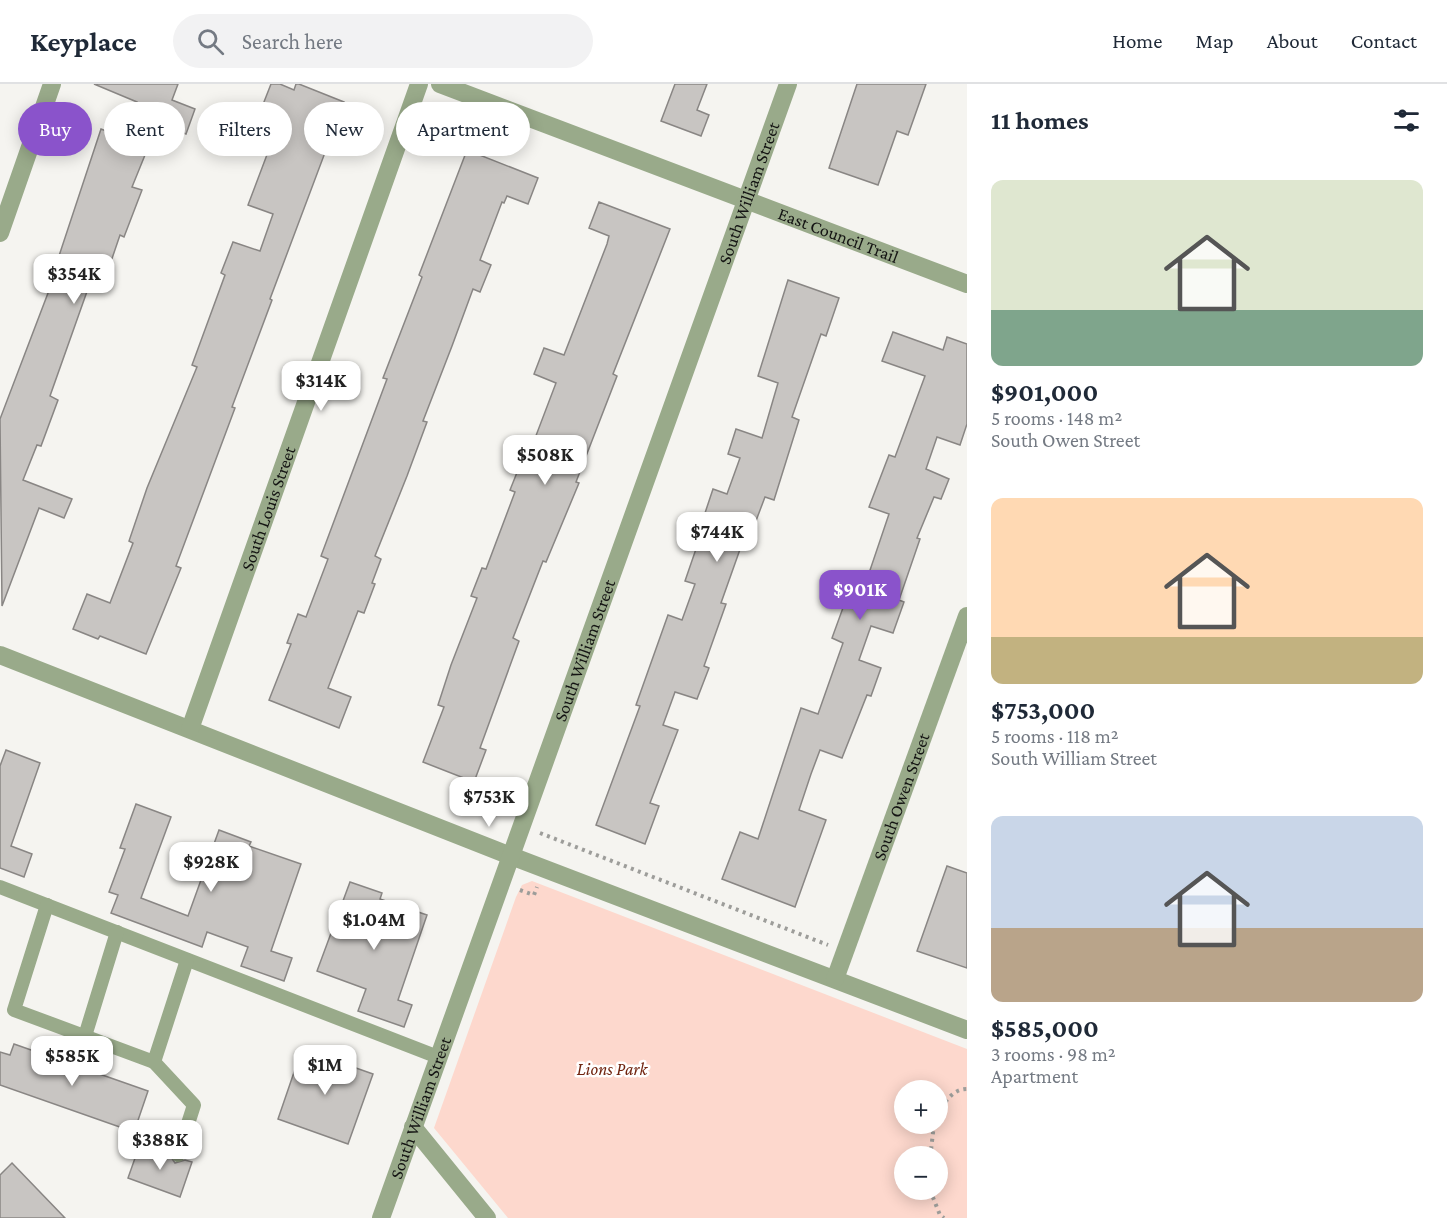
<!DOCTYPE html>
<meta charset="utf-8">
<style>
body{margin:0;font-family:"Crimson Pro",serif;background:#f2f2f3;color:#1f2937;height:100vh;display:flex;flex-direction:column;font-size:22px;white-space:nowrap}
*{box-sizing:border-box;margin:0}
p{font-size:20px;color:#747a83}
.icon{flex:none;width:33px;height:33px;fill:none;stroke:currentColor;stroke-width:2;stroke-linecap:round;stroke-linejoin:round}
.map{position:relative;flex:1;overflow:hidden}
.side{display:flex;flex-direction:column;background:#fff;width:480px}
.side>*{flex:none}
.guide{position:absolute;left:18px;top:18px;width:570px;height:54px;display:flex;gap:12px}
.buttons{position:absolute;left:894px;top:996px;display:grid;gap:12px}
.buttons a{display:grid;place-items:center;width:54px;height:54px;border-radius:50%;background:#fff;box-shadow:0 3px 15px #0003;font-size:30px}
.price{position:absolute;translate:-50% -51px;padding:0 14px;border-radius:12px;background:#fff;color:#222;font-size:20px;line-height:39px;filter:drop-shadow(0 2px 3px #0008)}
.price::after{content:'';position:absolute;left:50%;top:36px;width:18px;height:14px;margin-left:-9px;background:inherit;clip-path:polygon(0 0,100% 0,50% 100%)}
.price.active{background:#8a53cb;color:#fff}
ul{padding:0;list-style:none}
li{display:grid;align-content:center;gap:12px;height:318px;padding:0 24px}
li span{display:grid;place-items:center;height:186px;border-radius:12px;color:#555}
li>.icon{margin-inline-start:auto}
span .icon{width:108px;height:108px;fill:#fffc;stroke-width:1}
li b{font-size:26px}
h2{display:flex;justify-content:space-between;align-items:center;height:72px;padding:0 24px;font-size:26px}
.pill{padding:0 21px;border-radius:27px;background:#fff;box-shadow:0 3px 15px #0003;font-size:21px;line-height:54px}
.pill.active{background:#8a53cb;color:#fff}
header{display:flex;align-items:center;gap:36px;box-sizing:border-box;height:84px;padding:0 30px;background:#fff;border-bottom:2px solid #e0e1e3}
header strong{font-size:28px}
nav{display:flex;gap:33px;margin-inline-start:auto;font-size:21px}
.search{width:420px;height:54px;background:#f2f2f3;display:flex;align-items:center;gap:15px;box-sizing:border-box;padding:0 21px;border-radius:33px;color:#747a83;font-size:22px}
main{display:flex;flex:1;min-height:0}
.map>svg:first-child{display:block}
.green{fill:#fdd8cd;fill-rule:evenodd}
.building{fill:#c8c5c2;stroke:#898684;stroke-width:1.5}
.lines{fill:none;stroke-linecap:round;stroke-linejoin:round}
.path{stroke:#9d9d9a;stroke-width:4;stroke-dasharray:3 4.5;stroke-linecap:butt}
.lane{stroke:#99aa8a;stroke-width:14}
.street{stroke:#99aa8a;stroke-width:18}
.labels{text-anchor:middle;dominant-baseline:central;stroke-width:5;stroke-linejoin:round;paint-order:stroke}
.street-label{font-size:18px;fill:#141413;stroke:#fff}
.park-label{font-size:18px;font-style:italic;fill:#70240f;stroke:#fff}
</style>
<header>
<strong>Keyplace</strong>
<div class="search"><svg class="icon" aria-label="search" viewBox="0 0 24 24"><circle cx="10" cy="10" r="6"/><path d="M15 15l6 6"/></svg>Search here</div>
<nav><a>Home</a><a>Map</a><a>About</a><a>Contact</a></nav>
</header>
<main>
<div class="map">
<svg width="967" height="1134" viewBox="0 0 967 1134">
<rect width="100%" height="100%" fill="#f5f4f0"/>
<!-- green -->
<path class="green" d="M 532,797 L 967,965 L 967,1134 L 508,1134 L 434,1044 L 516,813 L 522,801 ZM 904,1006 L 938,1006 L 938,1040 L 904,1040 ZM 904,1072 L 938,1072 L 938,1106 L 904,1106 Z"/>
<!-- building -->
<g class="building">
<polygon points="94,0 178,0 172,16 195,25 186,50 163,41 161,46 156,44 132,103 142,106 124,153 120,151 102,204 90,199 50,312 58,316 41,362 37,361 23,396 72,415 64,434 39,424 2,522 0,335 56,188 54,187 101,45 122,53 137,18"/>
<polygon points="271,0 280,0 294,6 296,0 299,0 344,18 270,215 272,216 232,323 235,324 176,482 181,484 146,570 100,552 98,555 73,545 87,510 110,519 133,459 129,457 147,404 197,283 192,281 225,191 221,189 233,158 260,167 273,130 248,121 282,31 262,23"/>
<polygon points="675,0 707,0 697,26 709,31 701,52 661,37"/>
<polygon points="857,0 926,0 908,51 897,47 878,101 829,84"/>
<polygon points="467,66 538,94 528,120 507,112 504,119 502,118 480,176 491,181 480,208 473,205 452,262 423,337 427,338 407,392 375,472 381,475 372,499 375,500 364,529 358,527 328,604 351,613 339,644 269,616 291,560 287,559 298,530 306,533 328,475 321,472 387,295 383,294 422,193 419,191"/>
<polygon points="599,118 670,145 613,290 617,292 576,398 579,399 546,478 543,477 513,554 519,557 480,664 486,666 474,698 423,678 444,623 438,621 451,581 477,514 471,512 482,484 486,485 515,408 510,406 522,376 526,378 556,299 534,290 544,264 564,271 607,160 609,152 589,144"/>
<polygon points="788,196 839,214 826,252 821,250 792,333 799,336 774,416 765,413 754,442 749,440 721,519 726,520 704,582 709,584 697,615 675,608 663,641 678,646 650,719 659,722 645,760 596,741 640,622 636,621 668,531 682,536 695,500 685,497 707,433 704,432 713,405 727,410 740,374 728,370 736,345 762,354 778,299 758,292"/>
<polygon points="893,248 943,266 947,253 967,260 967,340 960,361 937,353 926,385 949,395 941,415 934,413 917,454 920,455 899,516 904,518 893,549 871,542 859,576 881,584 871,612 867,611 842,674 820,666 811,690 799,726 826,736 795,823 722,795 740,748 758,755 801,624 818,630 843,559 832,554 852,499 864,504 889,430 869,423 889,371 895,373 925,292 882,277"/>
<polygon points="6,666 40,679 11,762 32,770 24,793 0,784 0,682"/>
<polygon points="136,720 171,733 141,814 188,832 219,746 251,758 249,762 301,780 271,867 292,874 284,897 241,882 248,863 207,848 202,863 111,829 118,811 109,808 125,765 120,764"/>
<polygon points="947,782 967,789 967,884 917,867"/>
<polygon points="350,798 382,809 380,815 427,831 398,916 412,921 404,943 358,927 366,905 317,887"/>
<polygon points="14,960 148,1007 134,1048 0,1001 0,968 10,971"/>
<polygon points="302,965 373,990 348,1060 278,1035"/>
<polygon points="140,1060 169,1070 175,1079 185,1076 192,1078 180,1113 128,1094"/>
<polygon points="12,1079 65,1134 0,1134 0,1091"/>
</g>
<g class="lines">
<!-- path -->
<g class="path">
<polyline points="540,749 828,861"/>
<polyline points="520,806 534,811 537,803"/>
<path d="M 938,1031 C 944,1019 952,1005 967,1005"/>
<polyline points="934,1072 931,1066 934,1040"/>
<polyline points="938,1079 938,1082"/>
<polyline points="930,1106 940,1131 944,1134"/>
</g>
<!-- lane -->
<g class="lane">
<polyline points="0,803 438,973"/>
<polyline points="47,821 14,926 154,978"/>
<polyline points="85,952 117,848"/>
<polyline points="178,1071 194,1021 154,978 187,876"/>
</g>
<!-- street -->
<g class="street">
<path id="s1" d="M 440,0 L 967,200"/>
<polyline points="0,149 52,0"/>
<polyline points="0,571 511,772 967,946"/>
<path id="s2" d="M 190,645 L 419,0"/>
<path id="s3" d="M 835,895 L 967,532"/>
<polyline points="413,1043 487,1134"/>
<path id="s4" d="M 381,1134 L 788,0"/>
</g>
</g>
<g class="labels">
<!-- street labels -->
<g class="street-label">
<text stroke="none"><textPath href="#s4" startOffset="1089">South William Street</textPath></text>
<text stroke="none"><textPath href="#s1" startOffset="426">East Council Trail</textPath></text>
<text stroke="none"><textPath href="#s2" startOffset="234">South Louis Street</textPath></text>
<text stroke="none"><textPath href="#s4" startOffset="603">South William Street</textPath></text>
<text stroke="none"><textPath href="#s3" startOffset="194">South Owen Street</textPath></text>
<text stroke="none"><textPath href="#s4" startOffset="117">South William Street</textPath></text>
</g>
<!-- park labels -->
<g class="park-label">
<text x="612" y="985">Lions Park</text>
</g>
</g>
</svg>
<div class="buttons">
<a>+</a>
<a>−</a>
</div>
<b class="price" style="left:74px;top:221px">$354K</b>
<b class="price" style="left:321px;top:328px">$314K</b>
<b class="price" style="left:545px;top:402px">$508K</b>
<b class="price" style="left:717px;top:479px">$744K</b>
<b class="price active" style="left:860px;top:537px">$901K</b>
<b class="price" style="left:489px;top:744px">$753K</b>
<b class="price" style="left:211px;top:809px">$928K</b>
<b class="price" style="left:374px;top:867px">$1.04M</b>
<b class="price" style="left:72px;top:1003px">$585K</b>
<b class="price" style="left:325px;top:1012px">$1M</b>
<b class="price" style="left:160px;top:1087px">$388K</b>
<div class="guide">
<a class="pill active">Buy</a>
<a class="pill">Rent</a>
<a class="pill">Filters</a>
<a class="pill">New</a>
<a class="pill">Apartment</a>
</div>
</div>
<section class="side">
<h2>11 homes<svg class="icon" aria-label="filters" viewBox="0 0 24 24"><path d="M4 7h16M4 17h16"/><circle cx="9" cy="7" r="2"/><circle cx="15" cy="17" r="2"/></svg></h2>
<ul>
<li><span style="background:linear-gradient(#dfe7d0 70%,#7fa58c 0)"><svg class="icon" aria-label="home" viewBox="0 0 24 24"><path d="M3 11l9-7 9 7M6 9v11h12V9"/></svg></span><div><b>$901,000</b><p>5 rooms · 148 m²</p><p>South Owen Street</p></div></li>
<li><span style="background:linear-gradient(#ffd9b3 75%,#c2b280 0)"><svg class="icon" aria-label="home" viewBox="0 0 24 24"><path d="M3 11l9-7 9 7M6 9v11h12V9"/></svg></span><div><b>$753,000</b><p>5 rooms · 118 m²</p><p>South William Street</p></div></li>
<li><span style="background:linear-gradient(#c9d6e8 60%,#b9a48a 0)"><svg class="icon" aria-label="home" viewBox="0 0 24 24"><path d="M3 11l9-7 9 7M6 9v11h12V9"/></svg></span><div><b>$585,000</b><p>3 rooms · 98 m²</p><p>Apartment</p></div></li>
</ul>
</section>
</main>
